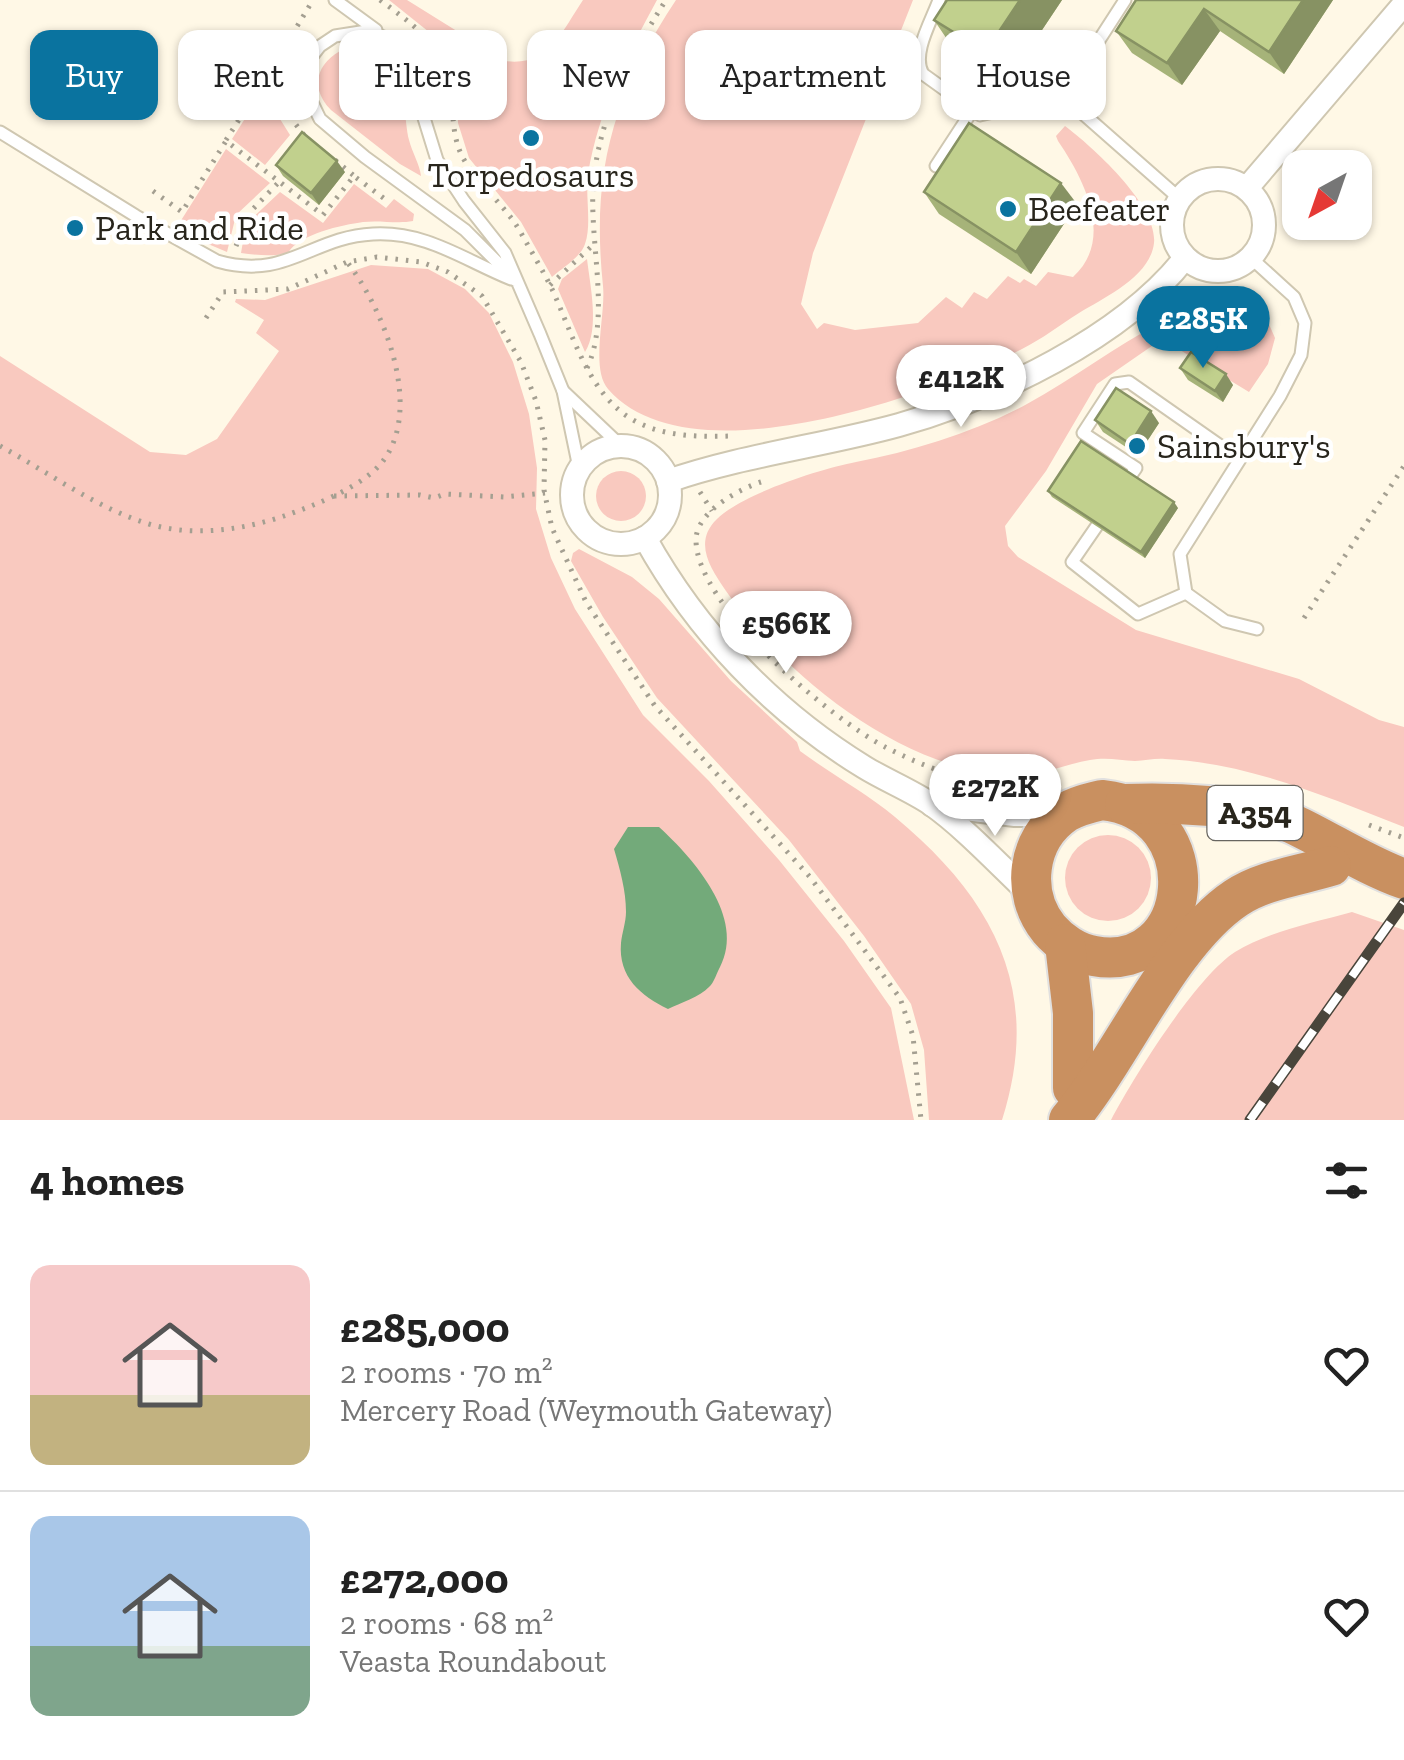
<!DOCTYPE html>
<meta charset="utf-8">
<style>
body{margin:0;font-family:"Zilla Slab",serif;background:#f2f2f2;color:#222;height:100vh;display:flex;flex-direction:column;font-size:38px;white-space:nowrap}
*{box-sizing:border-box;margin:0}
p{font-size:32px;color:#767676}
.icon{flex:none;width:55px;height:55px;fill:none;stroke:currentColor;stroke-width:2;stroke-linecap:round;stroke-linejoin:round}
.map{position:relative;height:1120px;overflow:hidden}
.side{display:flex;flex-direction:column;background:#fff;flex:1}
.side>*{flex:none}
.guide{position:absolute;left:30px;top:30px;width:1345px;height:90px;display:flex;gap:20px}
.needle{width:65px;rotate:220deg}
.fabs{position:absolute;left:1282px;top:150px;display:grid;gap:20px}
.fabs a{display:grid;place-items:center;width:90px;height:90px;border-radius:20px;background:#fff;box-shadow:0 2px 8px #0004;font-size:50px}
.price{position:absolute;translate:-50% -85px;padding:0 22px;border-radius:35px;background:#fff;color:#222;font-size:32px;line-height:65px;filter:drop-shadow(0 2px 5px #0008)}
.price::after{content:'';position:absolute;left:50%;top:60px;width:30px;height:22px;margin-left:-15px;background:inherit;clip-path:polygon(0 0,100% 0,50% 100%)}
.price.active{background:#0a739f;color:#fff}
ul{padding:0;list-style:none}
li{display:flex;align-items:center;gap:30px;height:250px;padding:0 30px}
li+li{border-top:2px solid #e0e0e0}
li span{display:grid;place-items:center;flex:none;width:280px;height:200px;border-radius:20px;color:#555}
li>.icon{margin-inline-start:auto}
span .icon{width:120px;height:120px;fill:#fffc;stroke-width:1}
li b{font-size:42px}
h2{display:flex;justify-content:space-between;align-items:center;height:120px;padding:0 30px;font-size:42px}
.pill{padding:0 35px;border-radius:20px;background:#fff;box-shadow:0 2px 8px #0004;font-size:35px;line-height:90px}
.pill.active{background:#0a739f;color:#fff}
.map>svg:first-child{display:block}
.green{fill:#f9c9bf}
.water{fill:#73aa7a}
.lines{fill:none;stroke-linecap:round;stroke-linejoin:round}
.lane-casing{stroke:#cfc7b1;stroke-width:15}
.street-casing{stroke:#cfc7b1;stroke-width:26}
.highway-casing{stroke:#e1e0df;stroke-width:44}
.path{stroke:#a49f91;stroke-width:5;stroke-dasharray:2.5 8;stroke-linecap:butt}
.lane{stroke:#fff;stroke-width:11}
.street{stroke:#fff;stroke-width:22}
.highway{stroke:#c99060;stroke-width:40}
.rail-casing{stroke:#49453b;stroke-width:11}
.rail{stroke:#fff;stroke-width:8;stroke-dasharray:22;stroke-linecap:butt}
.wall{fill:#a6b379}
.shaded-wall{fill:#879263}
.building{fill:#c1d08d;stroke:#879263;stroke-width:2.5}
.poi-dot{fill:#0a739f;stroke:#fff;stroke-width:4}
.labels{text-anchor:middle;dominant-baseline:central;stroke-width:9;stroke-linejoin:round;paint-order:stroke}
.shield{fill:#fff;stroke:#686660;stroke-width:2.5}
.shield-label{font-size:32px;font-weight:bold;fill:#28251c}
.poi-label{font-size:35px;fill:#28251c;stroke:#fff;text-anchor:start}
</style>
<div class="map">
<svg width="1404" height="1120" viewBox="0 0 1404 1120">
<rect width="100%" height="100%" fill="#fff8e6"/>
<!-- green -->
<g class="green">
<path d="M 389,0 L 407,0 L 505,61 C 549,67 562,31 583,0 L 657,0 C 626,57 599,109 588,174 C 585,196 592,224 585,244 C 581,257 562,268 552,277 L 521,222 L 469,158 L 458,123 L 458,79 L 451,62 L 434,36 Z"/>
<path d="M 676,0 L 913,0 L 813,253 L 801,304 L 817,329 L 824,323 L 855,330 L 918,323 L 946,297 L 962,308 L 974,292 L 987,299 L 1008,276 L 1020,283 L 1024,279 L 1036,286 L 1048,272 L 1073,277 C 1115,239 1084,179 1058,141 L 1056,136 L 1065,126 C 1093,147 1158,206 1154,243 C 1150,277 1105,297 1079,313 C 1060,325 1042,339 1022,349 C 929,396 689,482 608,389 C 590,368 606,314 603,286 C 591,172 613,95 676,0 Z"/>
<path d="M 350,46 C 413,48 400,99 409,140 C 412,152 420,165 421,176 L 400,164 L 331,110 C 306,84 320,58 350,46 Z"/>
<polygon points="267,84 280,119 290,135 265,165 232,139"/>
<polygon points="226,149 270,183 236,215 227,252 175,230"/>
<path d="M 354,184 L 386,208 L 394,199 L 414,214 L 413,221 C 398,224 380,220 363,222 C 342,225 299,234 288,253 C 273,257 257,255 241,253 L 246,224 L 280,192 L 323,223 Z"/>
<path d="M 587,259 C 590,285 600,329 585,352 L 558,289 L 562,279 Z"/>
<polygon points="371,265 428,269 465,289 489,313 513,362 529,414 537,468 536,509 551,558 575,609 643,715 709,781 779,860 844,941 891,1008 914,1120 0,1120 0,356 150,452 186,455 217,439 279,351 256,333 264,320 235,302 236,299 265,300"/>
<path d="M 1241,304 L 1268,322 L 1275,338 L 1268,364 L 1249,392 L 1162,339 L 1097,384 L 1046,471 L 1005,526 L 1008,546 L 1018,557 L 1136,630 L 1299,679 L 1379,720 L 1404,727 L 1404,827 C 1327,797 1249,763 1165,759 C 1155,758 1145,761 1135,761 C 1120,760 1105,757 1090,760 C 1062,765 1038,777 1009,775 C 902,770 785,676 726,591 C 710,568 693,542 717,519 C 742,494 820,469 856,462 C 913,451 975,432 1027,404 C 1073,379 1115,346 1162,322 C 1172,317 1185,308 1196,306 C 1210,303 1227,305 1241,304 Z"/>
<circle cx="621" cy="496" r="25"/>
<path d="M 579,549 L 632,577 L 659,599 L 731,681 L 797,742 L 800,751 C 831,774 866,793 895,817 C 995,900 1043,992 1002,1120 L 929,1120 L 924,1050 L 911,1004 L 864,936 L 789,840 L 657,698 L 603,617 L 571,561 L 573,553 Z"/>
<circle cx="1108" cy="878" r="43"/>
<path d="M 1352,912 L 1404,930 L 1404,1120 L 1111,1120 C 1133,1078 1196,977 1235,952 C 1269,931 1313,923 1352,912 Z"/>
</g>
<!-- water -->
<path class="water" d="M 628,827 L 659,827 C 694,859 746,918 720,967 C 717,972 714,983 709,987 C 700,997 680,1003 668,1009 C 641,996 618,977 621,943 C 622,933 626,922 626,912 C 626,890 620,870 614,849 Z"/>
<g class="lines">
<defs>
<g id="lane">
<polyline points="335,0 376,30"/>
<path d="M 939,0 C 932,20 911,54 923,74 L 980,115 L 1063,96 L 1180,199"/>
<polyline points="1063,96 1125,0"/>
<path d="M 0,132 L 136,216 L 217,261 C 286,281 311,237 373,234 C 426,231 464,260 511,279"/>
<polyline points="936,166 972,111"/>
<polyline points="1251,258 1294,297 1305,323 1301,355 1280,396 1180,554 1186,593 1225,621 1257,629"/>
<polyline points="515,280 465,230 365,157 320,119 305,88 310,59 320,46 335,36 367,31 386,38 413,67 421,87 424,118 437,160 464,201 505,253 540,334 563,391 579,468"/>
<polyline points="563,391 620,445"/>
<polyline points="1124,485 1136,468 1083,433 1115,384 1129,382 1239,459"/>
<polyline points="1103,517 1072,562 1138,614 1186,593"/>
</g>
<g id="street">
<circle cx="1218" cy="225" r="46"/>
<polyline points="1247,188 1404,4"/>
<circle cx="621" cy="495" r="49"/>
<path d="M 668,481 C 743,455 823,446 899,425 C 995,398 1122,338 1185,258"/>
<path d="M 645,538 C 697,632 773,711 864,767 C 885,780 910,790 931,804 C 964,827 1002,868 1032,896"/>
<polyline points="932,805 1015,815 1062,815"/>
</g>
<g id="highway">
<path d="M 1102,800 C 1213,811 1196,975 1094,956 C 1077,953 1060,942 1049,929 C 1020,893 1027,839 1065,813 C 1076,806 1089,803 1102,800 Z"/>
<path d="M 1125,804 C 1170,802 1253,805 1293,824 C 1331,842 1365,865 1404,879"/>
<polyline points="1065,944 1073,1013 1073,1088"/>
<path d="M 1069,1120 C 1122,1057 1170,942 1236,898 C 1262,880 1302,875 1331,866"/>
</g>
</defs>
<!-- lane casing -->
<use href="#lane" class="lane-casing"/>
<!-- street casing -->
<use href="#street" class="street-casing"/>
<!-- highway casing -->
<use href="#highway" class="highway-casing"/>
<!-- path -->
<g class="path">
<path d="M 380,0 C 412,24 443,44 450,86 C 454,111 451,131 461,154 C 475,183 505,204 521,233 C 531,251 542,269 551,287 C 572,331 588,396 635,421 C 665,437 700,437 732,436"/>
<polyline points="304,135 284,109 270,71 313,0"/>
<polyline points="226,140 270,71"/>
<polyline points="335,160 353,175"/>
<polyline points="153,191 182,212 226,141 323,215 354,176 386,200"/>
<polyline points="236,246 250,212 279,182"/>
<polyline points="550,285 594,244"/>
<polyline points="206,318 223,292 288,289 347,262 377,257 421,262 448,272 482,296 521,362 536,401 545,440 544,490 552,528 586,602 655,706 810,877 900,998 913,1036 921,1120"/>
<path d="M 587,368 C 612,315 587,236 594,177 C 601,113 632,53 666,0"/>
<path d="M 0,446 C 48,472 96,508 149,524 C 193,537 242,530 284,516 C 315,505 363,487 383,461 C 424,407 383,308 347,262"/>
<path d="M 761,482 C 739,489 696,512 696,540 C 696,606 832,720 887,748 C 939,774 990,791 1048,785"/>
<polyline points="700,492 712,511"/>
<polyline points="334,496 420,495 434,498 445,494 504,497 545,493"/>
<polyline points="1304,618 1404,466"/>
<polyline points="1369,825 1404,838"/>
</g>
<!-- lane -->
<use href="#lane" class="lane"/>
<!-- street -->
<use href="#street" class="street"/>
<!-- highway -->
<use href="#highway" class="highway"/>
<defs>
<polyline id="rail" points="1250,1120 1404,903"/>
</defs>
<!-- rail casing -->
<use href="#rail" class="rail-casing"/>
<!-- rail -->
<use href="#rail" class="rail"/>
</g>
<!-- wall -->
<g class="wall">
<polygon points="947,0 1062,0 1016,69 1004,63 994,74 955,51 934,20"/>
<polygon points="1136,0 1333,0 1284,74 1220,31 1182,85 1132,53 1116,31"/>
<polygon points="276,165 345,172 319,205 283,176"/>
<polygon points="924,192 1077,204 1031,274 939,214"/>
<polygon points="1180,368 1233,385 1223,402 1188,380"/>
<polygon points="1095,420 1159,423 1138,455 1103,432"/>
<polygon points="1048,491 1178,508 1145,558 1052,497"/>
</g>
<!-- shaded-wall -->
<g class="shaded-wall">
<polygon points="1020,0 1062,0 1016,69 994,39"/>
<polygon points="1303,0 1333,0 1284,74 1269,52"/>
<polygon points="1204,9 1220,31 1182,85 1167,63"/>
<polygon points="982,33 1004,63 994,74 973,44"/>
<polygon points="337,161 345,172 319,205 311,193"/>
<polygon points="1061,183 1077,204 1031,274 1016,252"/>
<polygon points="1226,374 1233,385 1223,402 1215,391"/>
<polygon points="1151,411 1159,423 1138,455 1130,444"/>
<polygon points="1174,502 1178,508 1145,558 1141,552"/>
</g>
<!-- building -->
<g class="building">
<polygon points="947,0 1020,0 994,39 982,33 973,44 934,20"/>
<polygon points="1136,0 1303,0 1269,52 1204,9 1167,63 1116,31"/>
<polygon points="969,123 1061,183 1016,252 924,192"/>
<polygon points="302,132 337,161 311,193 276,165"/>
<polygon points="1191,352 1226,374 1215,391 1180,368"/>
<polygon points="1116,388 1151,411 1130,444 1095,420"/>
<polygon points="1081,441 1174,502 1141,552 1048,491"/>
</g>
<!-- markers -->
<g class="poi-dot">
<circle cx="531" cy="138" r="10"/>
<circle cx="1008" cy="209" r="10"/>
<circle cx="75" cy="228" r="10"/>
<circle cx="1137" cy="446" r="10"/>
</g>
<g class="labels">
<!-- shield labels -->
<rect class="shield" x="1207.5" y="786" width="95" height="54" rx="8"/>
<g class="shield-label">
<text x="1255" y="813">A354</text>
</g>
<!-- poi labels -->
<g class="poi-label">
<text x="531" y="175" text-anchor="middle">Torpedosaurs</text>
<text x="1028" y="209">Beefeater</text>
<text x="95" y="228">Park and Ride</text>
<text x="1157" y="446">Sainsbury's</text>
</g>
</g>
</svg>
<div class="fabs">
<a><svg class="needle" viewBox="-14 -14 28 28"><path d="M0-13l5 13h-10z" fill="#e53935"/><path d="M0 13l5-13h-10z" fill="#767676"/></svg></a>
</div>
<b class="price active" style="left:1203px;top:371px">£285K</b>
<b class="price" style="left:961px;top:430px">£412K</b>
<b class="price" style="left:786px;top:676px">£566K</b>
<b class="price" style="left:995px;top:839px">£272K</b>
<div class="guide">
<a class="pill active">Buy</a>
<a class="pill">Rent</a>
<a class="pill">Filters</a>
<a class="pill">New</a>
<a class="pill">Apartment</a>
<a class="pill">House</a>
</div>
</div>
<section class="side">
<h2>4 homes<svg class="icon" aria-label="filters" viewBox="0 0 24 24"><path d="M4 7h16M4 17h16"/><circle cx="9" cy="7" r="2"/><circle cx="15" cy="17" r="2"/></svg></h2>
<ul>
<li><span style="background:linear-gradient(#f6c9c9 65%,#c2b280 0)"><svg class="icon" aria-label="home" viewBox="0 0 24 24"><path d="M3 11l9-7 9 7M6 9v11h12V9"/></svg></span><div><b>£285,000</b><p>2 rooms · 70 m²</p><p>Mercery Road (Weymouth Gateway)</p></div><svg class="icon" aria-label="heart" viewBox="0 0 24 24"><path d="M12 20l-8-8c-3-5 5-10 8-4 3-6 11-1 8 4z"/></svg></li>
<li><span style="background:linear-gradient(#a9c7e8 65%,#7fa58c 0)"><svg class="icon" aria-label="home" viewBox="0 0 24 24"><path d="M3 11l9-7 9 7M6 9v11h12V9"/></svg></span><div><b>£272,000</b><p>2 rooms · 68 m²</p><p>Veasta Roundabout</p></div><svg class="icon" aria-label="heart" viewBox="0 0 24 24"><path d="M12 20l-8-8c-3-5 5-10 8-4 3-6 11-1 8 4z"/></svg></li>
</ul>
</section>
